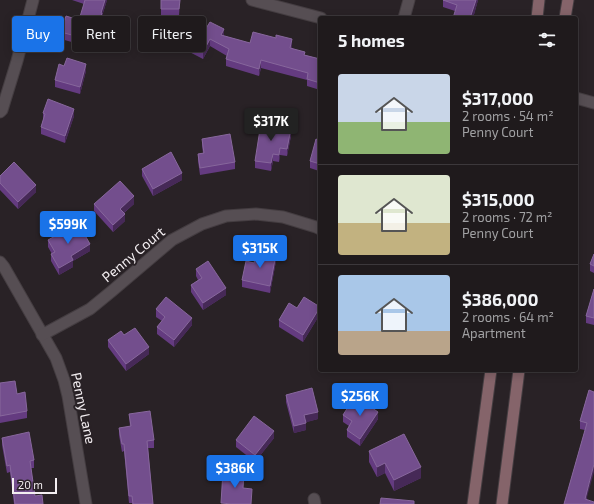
<!DOCTYPE html>
<meta charset="utf-8">
<style>
body{margin:0;font-family:"Exo 2",sans-serif;background:#2c2729;color:#f1f3f6;height:100vh;display:flex;flex-direction:column;font-size:15px;white-space:nowrap}
*{box-sizing:border-box;margin:0}
p{font-size:13px;color:#a1a1a3}
.icon{flex:none;width:22px;height:22px;fill:none;stroke:currentColor;stroke-width:2;stroke-linecap:round;stroke-linejoin:round}
.map{position:relative;flex:1;overflow:hidden}
.side{position:absolute;left:318px;top:16px;width:260px;height:356px;display:flex;flex-direction:column;background:#1f1a1c;border-radius:4px;box-shadow:0 2px 10px #0003,0 0 0 1px #3c383b}
.side>*{flex:none}
.hud{position:absolute;left:12px;top:16px;width:246px;height:36px;display:flex;gap:8px}
.scale{position:absolute;left:12px;bottom:10px;width:45px;box-sizing:border-box;padding-left:4px;border:2px solid #f3eef1;border-top:0;font-size:11px;line-height:14px;white-space:nowrap;color:#f3eef1;-webkit-text-stroke:3px #292226;paint-order:stroke}
.price{position:absolute;translate:-50% -34px;padding:0 9px;border-radius:4px;background:#1a73e8;color:#fff;font-size:13px;line-height:26px;filter:drop-shadow(0 1px 2px #0008)}
.price::after{content:'';position:absolute;left:50%;top:24px;width:12px;height:9px;margin-left:-6px;background:inherit;clip-path:polygon(0 0,100% 0,50% 100%)}
.price.selected{background:#222;color:#fff}
ul{padding:0;list-style:none}
li{display:flex;align-items:center;gap:12px;height:100px;padding:0 20px}
li+li{border-top:1px solid #3c383b}
li span{display:grid;place-items:center;flex:none;width:112px;height:80px;border-radius:4px;color:#555}
li>.icon{margin-inline-start:auto}
span .icon{width:48px;height:48px;fill:#fffc;stroke-width:1}
li b{font-size:17px}
h2{display:flex;justify-content:space-between;align-items:center;height:48px;padding:0 20px;font-size:17px}
.chip{padding:0 14px;border-radius:4px;background:#1f1a1c;box-shadow:0 2px 10px #0003,0 0 0 1px #3c383b;font-size:14px;line-height:36px}
.chip.selected{background:#1a73e8;color:#fff}
.map>svg:first-child{display:block}
.lines{fill:none;stroke-linecap:round;stroke-linejoin:round}
.minor-casing{stroke:#443d41;stroke-width:13}
.secondary-casing{stroke:#443d41;stroke-width:13}
.minor{stroke:#564e53;stroke-width:11}
.secondary{stroke:#85646a;stroke-width:11}
.wall{fill:#643b80}
.shaded-wall{fill:#462957}
.building{fill:#734e8d;stroke:#87679c}
.labels{text-anchor:middle;dominant-baseline:central;stroke-width:4;stroke-linejoin:round;paint-order:stroke}
.street-label{font-size:14px;fill:#f3eef1;stroke:#292226}
</style>
<div class="map">
<svg width="594" height="504" viewBox="0 0 594 504">
<rect width="100%" height="100%" fill="#292226"/>
<g class="lines">
<defs>
<g id="minor">
<polyline points="252,0 321,18"/>
<polyline points="404,18 409,0"/>
<polyline points="576,98 594,103"/>
<polyline points="0,112 2,110 17,61 33,0"/>
<polyline points="0,262 4,267 56,358 64,380 68,396 86,504"/>
<polyline points="42,335 90,309 112,291 172,240 202,224 226,216 256,214 283,217 316,227 320,229"/>
<polyline points="314,499 315,504"/>
</g>
<g id="secondary">
<polyline points="537,18 539,0"/>
<polyline points="565,18 568,0"/>
<polyline points="473,504 491,370"/>
<polyline points="502,504 519,370"/>
</g>
</defs>
<!-- minor casing -->
<use href="#minor" class="minor-casing"/>
<!-- secondary casing -->
<use href="#secondary" class="secondary-casing"/>
<!-- minor -->
<use href="#minor" class="minor"/>
<!-- secondary -->
<use href="#secondary" class="secondary"/>
</g>
<!-- wall -->
<g class="wall">
<polygon points="72,0 107,0 102,16 102,20 93,48 61,39 61,32 79,20 84,4"/>
<polygon points="161,0 180,0 179,16 161,16"/>
<polygon points="443,0 478,0 473,18 455,11 443,7"/>
<polygon points="203,30 250,43 292,47 292,48 305,55 320,59 320,90 307,86 307,80 261,68 259,76 226,66 226,59 227,56 210,46 203,59 178,46 178,39"/>
<polygon points="64,66 86,71 80,94 55,87 55,80"/>
<polygon points="43,113 74,116 65,143 41,134 41,127 43,120"/>
<polygon points="291,136 287,156 280,155 279,162 273,161 271,171 255,168 255,161"/>
<polygon points="202,139 235,162 235,169 200,175 198,161 198,154 203,153 202,146"/>
<polygon points="320,141 320,182 318,181 318,174 319,171 310,168 310,161"/>
<polygon points="142,169 182,180 153,196 142,176"/>
<polygon points="0,176 36,192 18,209 0,190"/>
<polygon points="94,204 134,204 124,213 125,221 113,232 94,211"/>
<polygon points="48,240 90,251 73,261 73,267 59,275 51,261 51,254 52,254 48,247"/>
<polygon points="594,254 594,273 590,271 590,264"/>
<polygon points="276,261 270,293 242,287 242,280 254,263"/>
<polygon points="196,269 226,295 203,310 191,292 191,285 198,280 196,276"/>
<polygon points="594,289 594,325 586,323 586,316"/>
<polygon points="320,307 320,314 303,342 279,327 279,320 297,308"/>
<polygon points="156,309 192,325 174,347 157,334 157,327 162,321 156,317"/>
<polygon points="124,335 149,354 126,371 108,347 108,340"/>
<polygon points="0,383 17,394 27,411 27,418 0,423"/>
<polygon points="589,390 587,500 564,504 585,430 580,429 580,421"/>
<polygon points="286,395 318,419 306,422 306,430 294,433 286,402"/>
<polygon points="129,414 154,440 154,448 148,448 153,504 132,504 132,503 129,503 124,451 122,452 119,435 119,428 130,427"/>
<polygon points="343,415 378,419 360,446 347,437 347,430 349,426 343,422"/>
<polygon points="2,438 34,460 34,468 31,468 35,496 43,504 14,504 10,472 7,473 2,445"/>
<polygon points="274,438 255,462 236,447 236,440"/>
<polygon points="369,451 421,478 394,491 385,473 377,477 369,462"/>
</g>
<!-- shaded-wall -->
<g class="shaded-wall">
<polygon points="105,0 107,0 102,16 102,20 93,48 93,41"/>
<polygon points="476,0 478,0 473,18 470,18"/>
<polygon points="224,29 224,36 221,35"/>
<polygon points="210,39 210,46 203,59 203,52"/>
<polygon points="292,39 292,47 290,55 290,48"/>
<polygon points="261,60 261,68 259,76 259,69"/>
<polygon points="86,64 86,71 80,94 80,87"/>
<polygon points="74,109 74,116 65,143 65,136"/>
<polygon points="291,128 291,136 287,156 287,149"/>
<polygon points="280,148 280,155 279,162 279,155"/>
<polygon points="273,154 273,161 271,171 271,163"/>
<polygon points="182,173 182,180 153,196 153,189"/>
<polygon points="36,185 36,192 18,209 18,202"/>
<polygon points="134,196 134,204 120,216 120,209"/>
<polygon points="125,214 125,221 113,232 113,225"/>
<polygon points="90,244 90,251 73,261 73,267 59,275 59,268 71,256"/>
<polygon points="276,254 276,261 270,293 270,286"/>
<polygon points="226,288 226,295 203,310 203,303"/>
<polygon points="320,307 320,314 303,342 303,335"/>
<polygon points="192,318 192,325 174,347 174,340"/>
<polygon points="149,347 149,354 126,371 126,364"/>
<polygon points="318,412 318,419 304,423 304,415"/>
<polygon points="378,412 378,419 360,446 360,439"/>
<polygon points="306,423 306,430 294,433 294,426"/>
<polygon points="274,431 274,438 255,462 255,455"/>
<polygon points="385,463 385,473 377,477 377,467"/>
<polygon points="594,464 594,472 585,504 585,499"/>
<polygon points="421,467 421,478 394,491 394,480"/>
</g>
<!-- building -->
<g class="building">
<polygon points="85,0 105,0 101,13 102,13 93,41 61,32 66,16 79,20"/>
<polygon points="161,0 180,0 179,9 161,9"/>
<polygon points="443,0 476,0 470,18 453,18 457,5"/>
<polygon points="187,22 203,30 205,30 210,22 224,29 221,35 250,43 253,32 276,38 276,35 292,39 290,48 305,52 304,55 320,59 320,83 307,79 308,73 261,60 259,69 226,59 229,49 210,39 203,52 178,39"/>
<polygon points="67,58 86,64 80,87 55,80 59,64 64,66"/>
<polygon points="48,99 74,109 65,136 41,127 45,114 43,113"/>
<polygon points="261,123 291,128 287,149 280,148 279,155 273,154 271,163 255,161"/>
<polygon points="230,134 235,162 200,168 198,154 204,153 202,139"/>
<polygon points="316,139 320,141 320,164 310,161"/>
<polygon points="171,152 182,173 153,189 142,169"/>
<polygon points="14,162 36,185 18,202 0,183 0,176"/>
<polygon points="120,181 134,196 120,209 125,214 113,225 94,204"/>
<polygon points="78,223 90,244 71,256 73,260 59,268 51,254 55,252 48,240"/>
<polygon points="257,250 276,254 270,286 242,280 246,261 254,263"/>
<polygon points="594,254 594,266 590,264"/>
<polygon points="208,261 226,288 203,303 191,285 202,278 196,269"/>
<polygon points="594,289 594,318 586,316"/>
<polygon points="166,297 192,318 174,340 157,327 165,317 156,309"/>
<polygon points="304,297 320,307 303,335 279,320 289,303 297,308"/>
<polygon points="135,328 149,347 126,364 108,340 121,331 124,335"/>
<polygon points="15,381 17,394 25,392 27,411 0,416 0,383"/>
<polygon points="312,388 318,412 304,415 306,423 294,426 286,395"/>
<polygon points="589,390 594,392 594,464 585,499 594,502 594,504 564,504 587,423 580,421"/>
<polygon points="355,396 378,412 360,439 347,430 352,421 343,415"/>
<polygon points="150,411 154,440 147,441 153,504 133,504 132,496 129,496 124,444 122,444 119,428 131,426 129,414"/>
<polygon points="254,416 274,431 255,455 236,440"/>
<polygon points="29,432 34,460 30,461 35,496 42,495 43,504 15,504 10,465 7,466 2,438"/>
<polygon points="404,434 421,467 394,480 385,463 377,467 369,451"/>
<polygon points="223,471 244,473 243,488 252,489 251,504 232,504 221,503"/>
<polygon points="381,498 414,501 414,504 380,504"/>
</g>
<g class="labels">
<!-- street labels -->
<g class="street-label">
<text transform="translate(133 254) rotate(-40)">Penny Court</text>
<text transform="translate(84 408) rotate(78)">Penny Lane</text>
</g>
</g>
</svg>
<div class="scale">20 m</div>
<b class="price selected" style="left:271px;top:142px">$317K</b>
<b class="price" style="left:68px;top:245px">$599K</b>
<b class="price" style="left:260px;top:269px">$315K</b>
<b class="price" style="left:360px;top:417px">$256K</b>
<b class="price" style="left:235px;top:489px">$386K</b>
<div class="hud">
<a class="chip selected">Buy</a>
<a class="chip">Rent</a>
<a class="chip">Filters</a>
</div>
<section class="side">
<h2>5 homes<svg class="icon" aria-label="filters" viewBox="0 0 24 24"><path d="M4 7h16M4 17h16"/><circle cx="9" cy="7" r="2"/><circle cx="15" cy="17" r="2"/></svg></h2>
<ul>
<li><span style="background:linear-gradient(#c9d6e8 60%,#8fb573 0)"><svg class="icon" aria-label="home" viewBox="0 0 24 24"><path d="M3 11l9-7 9 7M6 9v11h12V9"/></svg></span><div><b>$317,000</b><p>2 rooms · 54 m²</p><p>Penny Court</p></div></li>
<li><span style="background:linear-gradient(#dfe7d0 60%,#c2b280 0)"><svg class="icon" aria-label="home" viewBox="0 0 24 24"><path d="M3 11l9-7 9 7M6 9v11h12V9"/></svg></span><div><b>$315,000</b><p>2 rooms · 72 m²</p><p>Penny Court</p></div></li>
<li><span style="background:linear-gradient(#a9c7e8 70%,#b9a48a 0)"><svg class="icon" aria-label="home" viewBox="0 0 24 24"><path d="M3 11l9-7 9 7M6 9v11h12V9"/></svg></span><div><b>$386,000</b><p>2 rooms · 64 m²</p><p>Apartment</p></div></li>
</ul>
</section>
</div>
